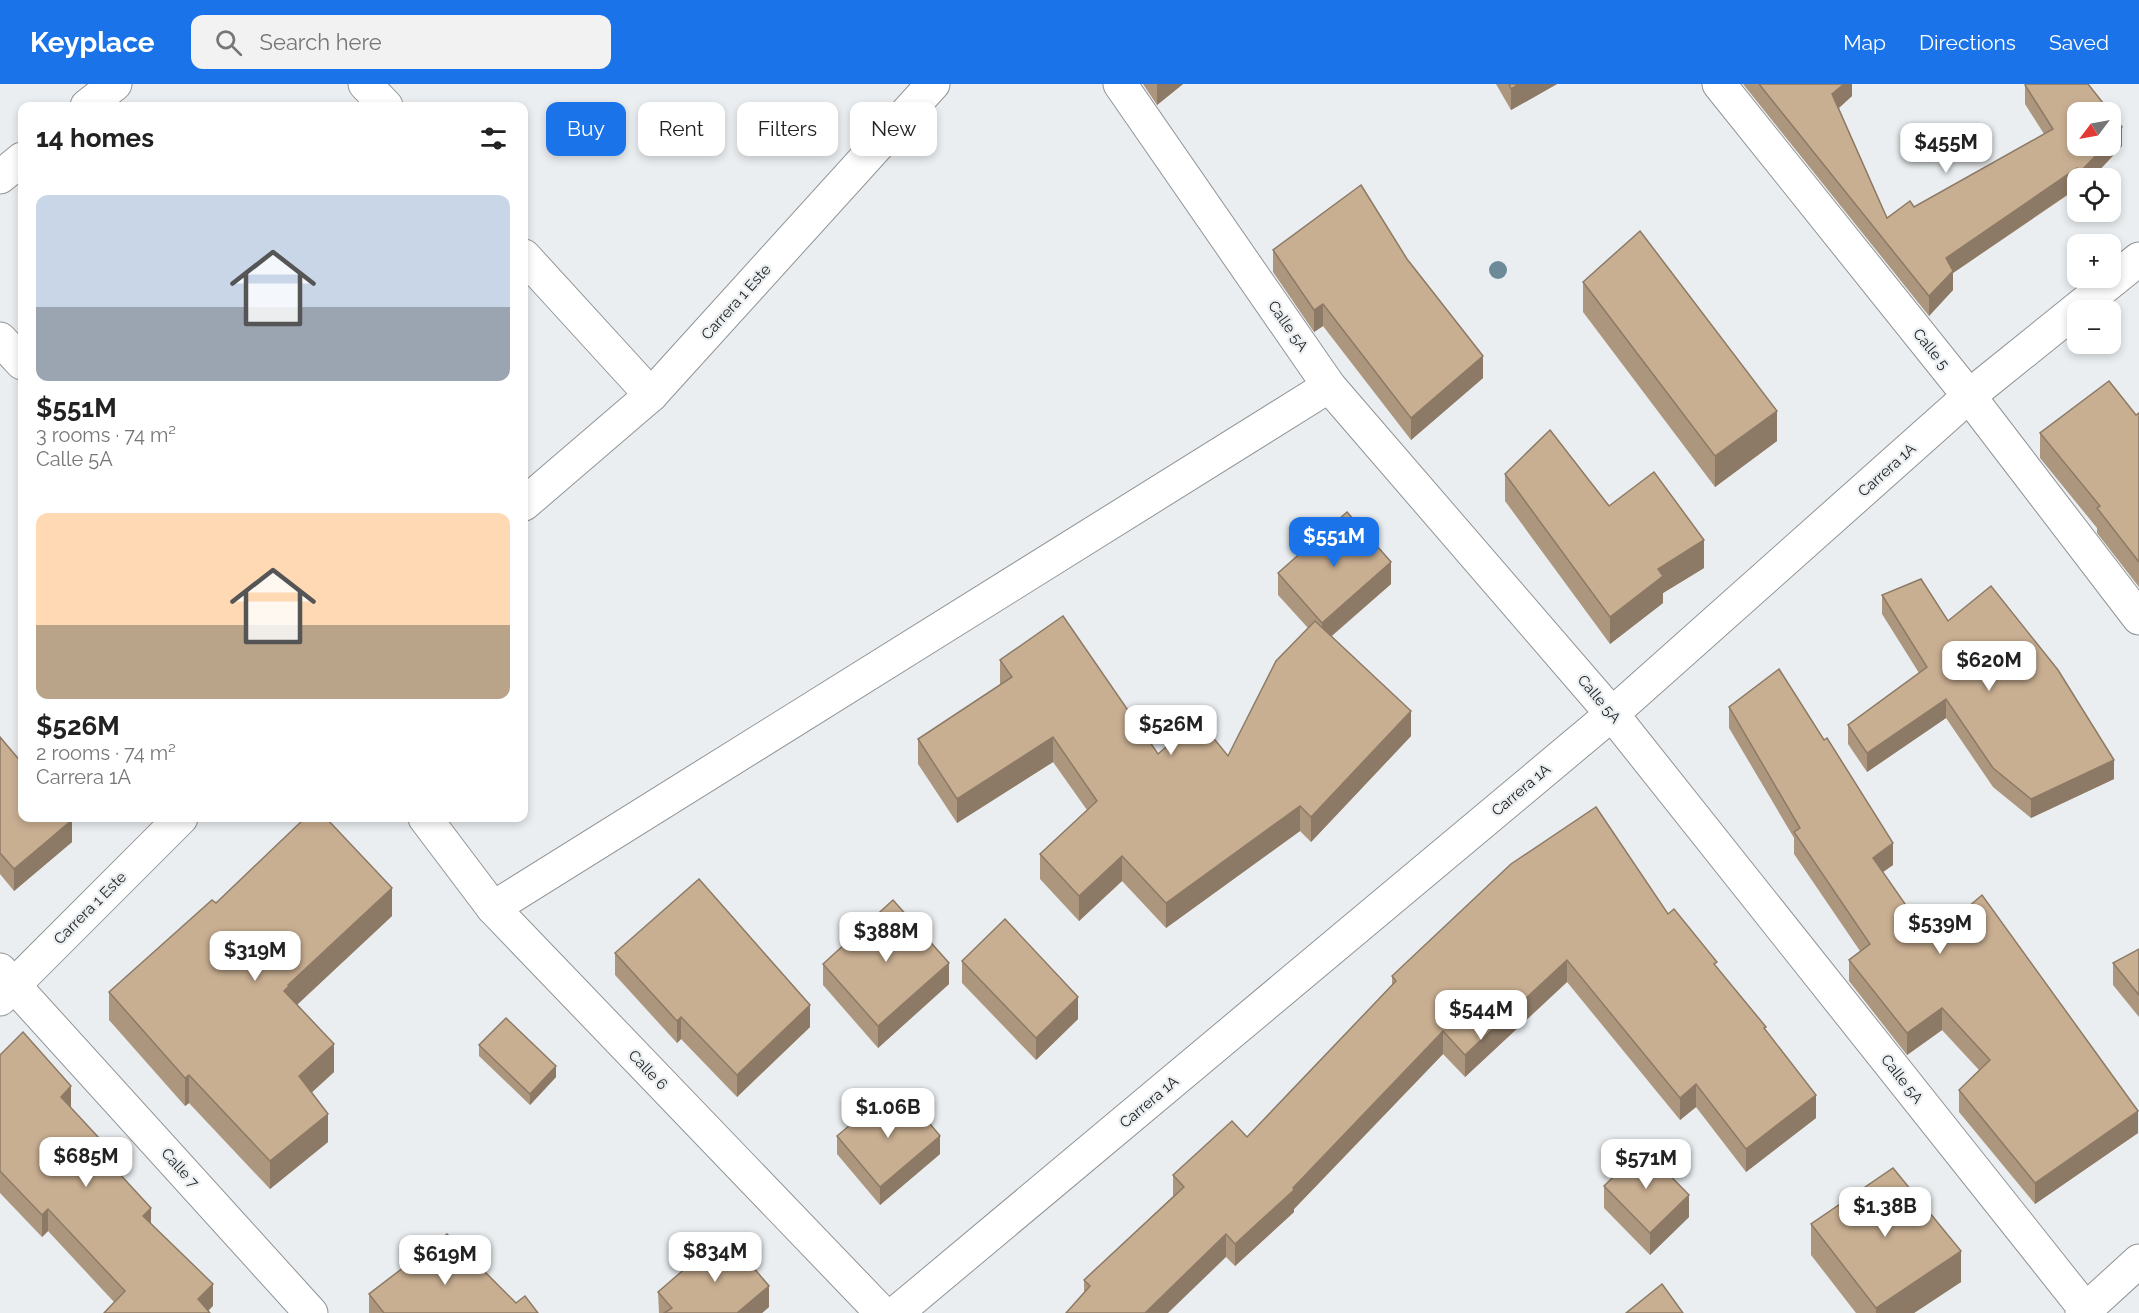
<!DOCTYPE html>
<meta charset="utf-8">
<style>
body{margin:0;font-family:Raleway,sans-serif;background:#f2f2f2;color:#222;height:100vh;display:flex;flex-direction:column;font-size:22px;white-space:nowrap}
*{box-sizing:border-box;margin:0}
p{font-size:20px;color:#767676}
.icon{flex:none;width:33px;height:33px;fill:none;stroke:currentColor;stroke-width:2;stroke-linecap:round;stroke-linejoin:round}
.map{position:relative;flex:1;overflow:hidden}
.side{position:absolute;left:18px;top:18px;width:510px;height:720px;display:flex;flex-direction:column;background:#fff;border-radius:12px;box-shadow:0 3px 9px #0003}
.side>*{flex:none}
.banner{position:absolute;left:546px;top:18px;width:570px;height:54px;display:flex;gap:12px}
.needle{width:39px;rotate:238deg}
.fabs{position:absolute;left:2067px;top:18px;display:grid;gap:12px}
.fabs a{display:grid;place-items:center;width:54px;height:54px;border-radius:12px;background:#fff;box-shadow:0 3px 9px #0003;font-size:30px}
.price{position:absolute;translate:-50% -51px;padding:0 14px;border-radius:12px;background:#fff;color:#222;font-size:20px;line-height:39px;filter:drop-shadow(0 2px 3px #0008)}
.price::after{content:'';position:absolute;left:50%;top:36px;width:18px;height:14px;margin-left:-9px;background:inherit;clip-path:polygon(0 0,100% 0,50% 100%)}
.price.active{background:#1a73e8;color:#fff}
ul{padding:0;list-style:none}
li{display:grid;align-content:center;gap:12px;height:318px;padding:0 18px}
li span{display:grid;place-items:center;height:186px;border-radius:12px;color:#555}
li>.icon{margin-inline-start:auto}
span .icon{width:108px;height:108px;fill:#fffc;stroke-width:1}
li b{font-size:26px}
h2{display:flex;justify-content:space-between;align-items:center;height:72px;padding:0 18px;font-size:26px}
.pill{padding:0 21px;border-radius:12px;background:#fff;box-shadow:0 3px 9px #0003;font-size:21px;line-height:54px}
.pill.active{background:#1a73e8;color:#fff}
header{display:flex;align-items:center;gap:36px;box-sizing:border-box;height:84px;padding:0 30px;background:#1a73e8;color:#fff}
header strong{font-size:28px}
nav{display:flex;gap:33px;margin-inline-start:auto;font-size:21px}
.search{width:420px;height:54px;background:#f2f2f2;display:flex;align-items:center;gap:15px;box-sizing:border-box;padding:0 21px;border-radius:12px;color:#767676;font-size:22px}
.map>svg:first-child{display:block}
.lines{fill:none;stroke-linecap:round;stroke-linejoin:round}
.street-casing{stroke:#919496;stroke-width:35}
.street{stroke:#fff;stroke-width:33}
.tree{fill:#6c8a97}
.wall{fill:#ad967e}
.shaded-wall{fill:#8d7a66}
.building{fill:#c9af92;stroke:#8d7a66;stroke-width:1.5}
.labels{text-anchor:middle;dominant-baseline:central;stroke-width:4.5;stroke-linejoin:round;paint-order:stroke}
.street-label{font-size:15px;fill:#1b1d1e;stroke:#eaeef0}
</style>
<header>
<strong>Keyplace</strong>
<div class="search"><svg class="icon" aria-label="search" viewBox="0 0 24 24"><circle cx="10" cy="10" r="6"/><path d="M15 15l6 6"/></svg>Search here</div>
<nav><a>Map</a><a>Directions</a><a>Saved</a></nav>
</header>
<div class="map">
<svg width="2139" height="1229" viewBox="0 0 2139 1229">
<rect width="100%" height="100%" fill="#eaeef0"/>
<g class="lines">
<defs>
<g id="street">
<polyline points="365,0 386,22"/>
<polyline points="1120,0 1329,302 1612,630 2086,1226"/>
<polyline points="1719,0 1969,312 2139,534"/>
<polyline points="87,22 115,0"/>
<polyline points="0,93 22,75"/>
<polyline points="524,172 651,311"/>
<polyline points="0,255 22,279"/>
<polyline points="524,420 651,311 933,0"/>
<polyline points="425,734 493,824 882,1229"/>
<polyline points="493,824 1329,302"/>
<polyline points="0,886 311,1229"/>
<polyline points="0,915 181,734"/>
<polyline points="896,1229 1612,630 1969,312 2139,175"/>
<polyline points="2082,1229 2139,1177"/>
</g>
</defs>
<!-- street casing -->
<use href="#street" class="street-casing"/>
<!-- street -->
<use href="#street" class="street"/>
</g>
<!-- trees -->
<circle class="tree" cx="1498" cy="186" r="9"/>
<!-- wall -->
<g class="wall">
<polygon points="1143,0 1183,0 1157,21"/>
<polygon points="1496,0 1557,0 1511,26"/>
<polygon points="1743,0 1852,0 1852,12 1839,24 1887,134 1914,123 2044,50 2025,20 2025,1 2122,62 2092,94 2078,94 2078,104 1953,189 1953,206 1929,232"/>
<polygon points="1273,166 1483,294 1411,356 1323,242 1314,248 1273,188"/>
<polygon points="1583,198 1777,357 1715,403 1583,228"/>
<polygon points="2139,329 2139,503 2097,449 2097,444 2040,374 2040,349 2136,331"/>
<polygon points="1505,390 1609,422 1704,484 1663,509 1663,519 1610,560 1505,417"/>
<polygon points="1278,489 1391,500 1332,552 1411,652 1311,758 1300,747 1166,844 1122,797 1079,837 1040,795 1040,770 1087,726 1053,678 957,739 918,680 918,655 1000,601 1000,576 1158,670 1228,672 1308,544 1278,511"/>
<polygon points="1882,511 1948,537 2114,695 2031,734 1993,703 1946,634 1867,688 1848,660 1848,641 1919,589 1882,530"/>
<polygon points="1729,623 1893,781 1883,788 1930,856 2138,1049 2035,1120 1959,1028 1959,1006 1979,986 1942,946 1907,971 1849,897 1849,876 1860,867 1794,770 1794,754 1729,644"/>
<polygon points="0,653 72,758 14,807 0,790"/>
<polygon points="216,819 392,832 297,921 334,988 312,1008 328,1058 270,1105 189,1019 185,1022 109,936 109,908"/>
<polygon points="1668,830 1717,883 1766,947 1816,1034 1746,1088 1696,1023 1680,1036 1567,898 1465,993 1443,970 1294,1125 1294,1128 1235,1182 1226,1173 1084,1209 1084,1196 1173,1112 1173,1091 1247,1053 1392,902 1392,892"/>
<polygon points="2139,865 2139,933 2113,901 2113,879"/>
<polygon points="615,869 810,943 737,1013 681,955 677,959 615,891"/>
<polygon points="962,877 1078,935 1036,976 962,899"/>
<polygon points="823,880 949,900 878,964 823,901"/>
<polygon points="479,961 556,993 530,1021 479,972"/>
<polygon points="0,971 71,1024 111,1080 151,1139 213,1222 114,1218 48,1147 42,1153 0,1109"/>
<polygon points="837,1052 940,1070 880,1121 837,1070"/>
<polygon points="1604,1102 1689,1133 1650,1171 1604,1124"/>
<polygon points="1811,1140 1961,1198 1914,1229 1856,1229 1811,1171"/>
<polygon points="658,1208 769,1223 762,1229 659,1229"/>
<polygon points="369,1210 516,1219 538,1229 369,1229"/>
</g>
<!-- shaded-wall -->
<g class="shaded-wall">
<polygon points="1157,0 1183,0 1157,21"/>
<polygon points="1519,0 1557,0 1511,26 1511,5"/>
<polygon points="1844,0 1852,0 1852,12 1832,30 1832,10"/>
<polygon points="2122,43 2122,62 2092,94 2080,94 2080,88 2105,62 2110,62 2110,55"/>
<polygon points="2077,84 2077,104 1953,189 1953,206 1929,232 1929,212 1946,174"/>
<polygon points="1323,220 1323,242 1314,248 1314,226"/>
<polygon points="1483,272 1483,294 1411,356 1411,334"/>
<polygon points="1777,327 1777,357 1715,403 1715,372"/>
<polygon points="1704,456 1704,484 1663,509 1663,519 1610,560 1610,533 1658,485"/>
<polygon points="1391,478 1391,500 1322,560 1322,539"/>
<polygon points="1946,615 1946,634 1867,688 1867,669"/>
<polygon points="1411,627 1411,652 1311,758 1311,733"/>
<polygon points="1053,653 1053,678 957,739 957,715"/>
<polygon points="2114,676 2114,695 2031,734 2031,715"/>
<polygon points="1300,722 1300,747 1166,844 1166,819"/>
<polygon points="72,736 72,758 14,807 14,785"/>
<polygon points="1893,759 1893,781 1873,795 1873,774"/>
<polygon points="1122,772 1122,797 1079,837 1079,812"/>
<polygon points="392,804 392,832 289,928 284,907 288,901"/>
<polygon points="1567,876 1567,898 1465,993 1465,971"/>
<polygon points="949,879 949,900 878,964 878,942"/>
<polygon points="1078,913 1078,935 1036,976 1036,954"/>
<polygon points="810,921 810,943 737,1013 737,991"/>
<polygon points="1942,924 1942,946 1907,971 1907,949"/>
<polygon points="681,933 681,955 677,959 677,937"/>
<polygon points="1443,947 1443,970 1294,1125 1294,1128 1235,1182 1235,1160 1293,1104"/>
<polygon points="334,960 334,988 299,1020 299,992"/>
<polygon points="556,982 556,993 530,1021 530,1010"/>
<polygon points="189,991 189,1019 185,1022 185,994"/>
<polygon points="1696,1000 1696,1023 1680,1036 1680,1014"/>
<polygon points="71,1002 71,1024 61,1013"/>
<polygon points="1816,1011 1816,1034 1746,1088 1746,1065"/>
<polygon points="2138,1027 2138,1049 2035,1120 2035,1099"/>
<polygon points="328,1030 328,1058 270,1105 270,1077"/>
<polygon points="940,1052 940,1070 880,1121 880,1103"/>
<polygon points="111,1067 111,1089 104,1073"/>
<polygon points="1689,1111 1689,1133 1650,1171 1650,1149"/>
<polygon points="151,1124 151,1145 143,1132"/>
<polygon points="48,1125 48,1147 42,1153 42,1131"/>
<polygon points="1226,1150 1226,1173 1168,1229 1145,1229"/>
<polygon points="1961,1167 1961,1198 1914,1229 1876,1229 1876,1224"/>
<polygon points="213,1200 213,1222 206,1229 198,1215"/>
<polygon points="769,1202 769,1223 762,1229 737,1229"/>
</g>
<!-- building -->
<g class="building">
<polygon points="1509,0 1519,0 1511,5"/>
<polygon points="1759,0 1844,0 1832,10 1887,134 1910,117 1914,123 2053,45 2025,1 2026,0 2088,0 2122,43 2110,55 2110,28 2078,28 2078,62 2105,62 2080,88 2077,84 1946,174 1953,187 1929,212"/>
<polygon points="1361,101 1407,175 1483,272 1411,334 1323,220 1314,226 1273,166"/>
<polygon points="1640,147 1777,327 1715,372 1583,198"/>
<polygon points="2109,297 2136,331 2139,329 2139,478 2097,424 2100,422 2040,349"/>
<polygon points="1550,346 1609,422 1654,388 1704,456 1658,485 1663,492 1610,533 1505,390"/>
<polygon points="1347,428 1391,478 1322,539 1278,489"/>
<polygon points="1921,495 1948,537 1991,502 2058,586 2114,676 2031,715 1993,684 1946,615 1867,669 1848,641 1927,583 1882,511"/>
<polygon points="1063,532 1158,670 1198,635 1228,672 1276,577 1315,537 1411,627 1311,733 1300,722 1166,819 1122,772 1079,812 1040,770 1097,717 1053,653 957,715 918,655 1012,593 1000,576"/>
<polygon points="1779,585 1824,656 1827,654 1893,759 1873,774 1930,856 1982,811 2138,1027 2035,1099 1959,1006 1990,976 1942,924 1907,949 1849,876 1870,860 1794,748 1800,744 1729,623"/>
<polygon points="0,653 22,679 22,734 70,734 72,736 14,785 0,769"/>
<polygon points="1596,723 1668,830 1674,825 1717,878 1714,880 1766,943 1764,944 1816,1011 1746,1065 1696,1000 1680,1014 1567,876 1465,971 1443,947 1293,1104 1294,1106 1235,1160 1226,1150 1145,1229 1066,1229 1090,1202 1084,1196 1184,1103 1173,1091 1232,1037 1247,1053 1396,897 1392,892 1511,780"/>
<polygon points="305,734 326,734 392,804 288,901 289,902 284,907 334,960 299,992 328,1030 270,1077 189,991 185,994 109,908 212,816 216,819"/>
<polygon points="699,795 810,921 737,991 681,933 677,937 615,869"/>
<polygon points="893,816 949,879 878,942 823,880"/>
<polygon points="1005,835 1078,913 1036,954 962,877"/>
<polygon points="2139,865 2139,911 2113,879"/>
<polygon points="506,934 556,982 530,1010 479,961"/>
<polygon points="23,948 71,1002 61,1013 111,1067 104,1073 151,1124 143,1132 213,1200 198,1215 210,1229 104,1229 125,1207 48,1125 42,1131 0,1087 0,971"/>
<polygon points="887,1010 906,1032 916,1023 940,1052 880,1103 837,1052"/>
<polygon points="1643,1064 1689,1111 1650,1149 1604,1102"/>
<polygon points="1893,1084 1961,1167 1876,1224 1811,1140"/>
<polygon points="447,1150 516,1219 525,1212 538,1229 384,1229 369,1210"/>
<polygon points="725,1150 769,1202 737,1229 664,1229 672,1224 658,1208"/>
<polygon points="1662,1200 1683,1229 1626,1229"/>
</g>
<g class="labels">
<!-- street labels -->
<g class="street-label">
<text transform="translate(736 218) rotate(-48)">Carrera 1 Este</text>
<text transform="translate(1288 242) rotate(55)">Calle 5A</text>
<text transform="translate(1931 265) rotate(51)">Calle 5</text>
<text transform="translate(1887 386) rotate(-42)">Carrera 1A</text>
<text transform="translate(1599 615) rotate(50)">Calle 5A</text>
<text transform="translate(1521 706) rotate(-40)">Carrera 1A</text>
<text transform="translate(90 824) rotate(-45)">Carrera 1 Este</text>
<text transform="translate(648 986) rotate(46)">Calle 6</text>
<text transform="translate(1902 995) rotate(52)">Calle 5A</text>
<text transform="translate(1149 1018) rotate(-40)">Carrera 1A</text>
<text transform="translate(180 1084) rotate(48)">Calle 7</text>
</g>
</g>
</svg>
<div class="fabs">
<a><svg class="needle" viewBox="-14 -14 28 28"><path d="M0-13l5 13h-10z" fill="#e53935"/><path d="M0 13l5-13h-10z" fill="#767676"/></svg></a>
<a><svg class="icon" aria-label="locate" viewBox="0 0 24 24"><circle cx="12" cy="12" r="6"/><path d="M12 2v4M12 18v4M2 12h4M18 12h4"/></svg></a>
<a>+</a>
<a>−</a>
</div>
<b class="price" style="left:1946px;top:90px">$455M</b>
<b class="price active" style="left:1334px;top:484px">$551M</b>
<b class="price" style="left:1989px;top:608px">$620M</b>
<b class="price" style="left:1171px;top:672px">$526M</b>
<b class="price" style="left:1940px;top:871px">$539M</b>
<b class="price" style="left:886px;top:879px">$388M</b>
<b class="price" style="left:255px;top:898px">$319M</b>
<b class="price" style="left:1481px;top:957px">$544M</b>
<b class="price" style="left:888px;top:1055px">$1.06B</b>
<b class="price" style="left:86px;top:1104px">$685M</b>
<b class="price" style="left:1646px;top:1106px">$571M</b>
<b class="price" style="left:1885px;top:1154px">$1.38B</b>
<b class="price" style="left:715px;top:1199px">$834M</b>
<b class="price" style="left:445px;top:1202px">$619M</b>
<div class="banner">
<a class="pill active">Buy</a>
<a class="pill">Rent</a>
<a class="pill">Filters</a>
<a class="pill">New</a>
</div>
<section class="side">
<h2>14 homes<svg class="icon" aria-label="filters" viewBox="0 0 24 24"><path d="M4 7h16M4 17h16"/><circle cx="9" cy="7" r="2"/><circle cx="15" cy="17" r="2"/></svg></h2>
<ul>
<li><span style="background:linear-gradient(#c9d6e8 60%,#9aa5b1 0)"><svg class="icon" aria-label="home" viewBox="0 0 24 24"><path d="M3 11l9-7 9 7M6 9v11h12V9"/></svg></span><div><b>$551M</b><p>3 rooms · 74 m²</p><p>Calle 5A</p></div></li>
<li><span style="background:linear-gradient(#ffd9b3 60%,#b9a48a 0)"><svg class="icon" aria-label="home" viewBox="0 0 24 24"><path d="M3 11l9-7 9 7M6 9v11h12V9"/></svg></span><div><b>$526M</b><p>2 rooms · 74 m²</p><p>Carrera 1A</p></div></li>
</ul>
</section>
</div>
